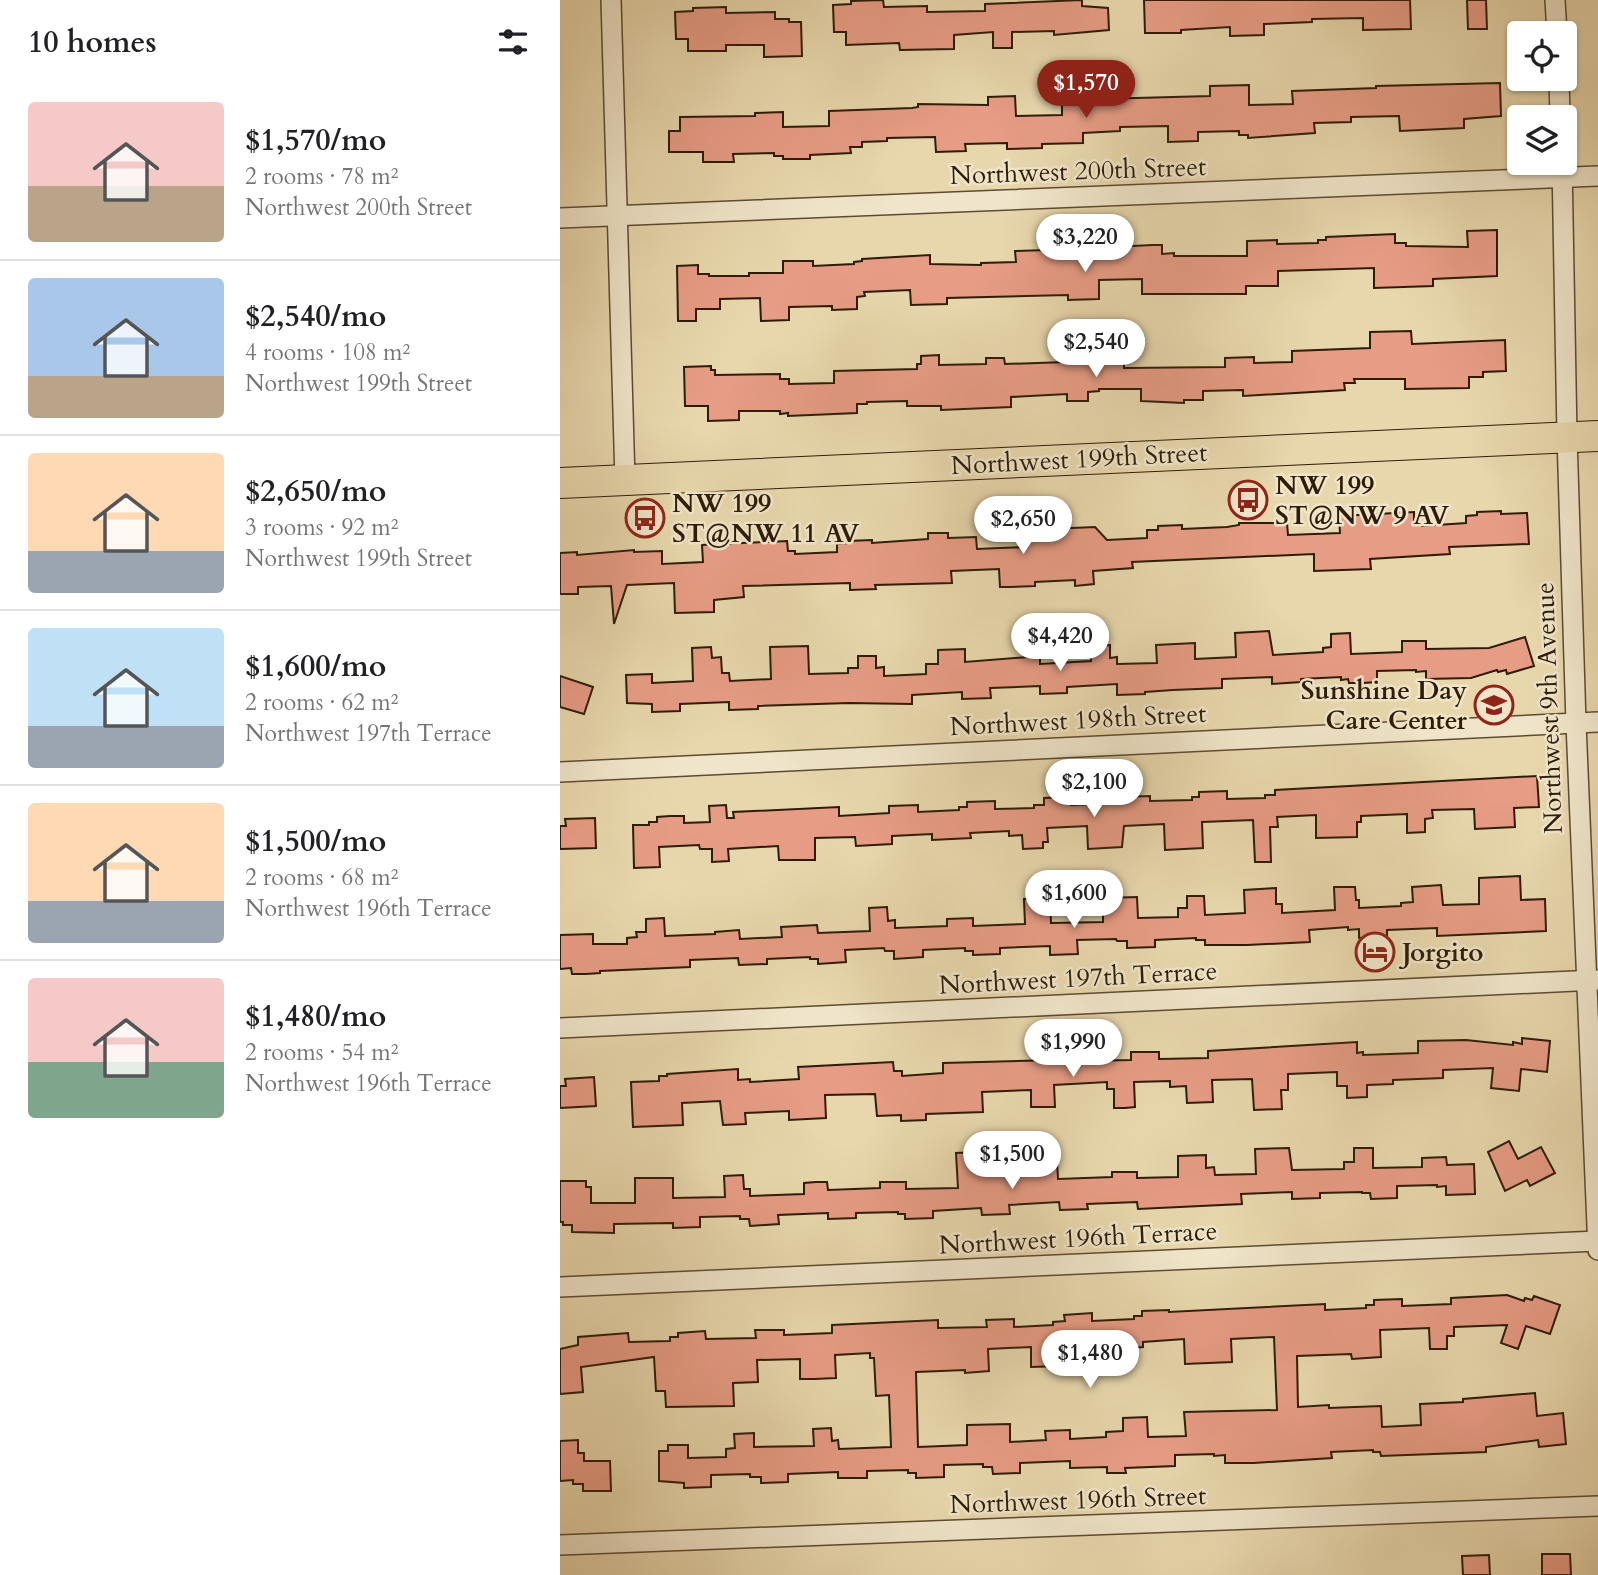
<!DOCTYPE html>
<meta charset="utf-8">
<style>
body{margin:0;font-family:Cardo,serif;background:#f6f6f6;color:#202124;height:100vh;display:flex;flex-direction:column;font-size:26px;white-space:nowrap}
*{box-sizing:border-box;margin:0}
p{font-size:23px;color:#757577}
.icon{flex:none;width:38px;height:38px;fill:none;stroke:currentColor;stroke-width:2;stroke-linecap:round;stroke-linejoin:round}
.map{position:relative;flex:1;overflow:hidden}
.panel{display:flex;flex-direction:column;background:#fff;width:560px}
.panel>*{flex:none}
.controls{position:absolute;left:947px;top:21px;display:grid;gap:14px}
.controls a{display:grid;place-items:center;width:70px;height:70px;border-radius:7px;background:#fff;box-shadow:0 2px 5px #0004;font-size:35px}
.price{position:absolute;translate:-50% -60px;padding:0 16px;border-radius:24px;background:#fff;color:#222;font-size:23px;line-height:46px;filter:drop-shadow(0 2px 4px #0008)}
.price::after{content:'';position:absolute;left:50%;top:42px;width:21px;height:16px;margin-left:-10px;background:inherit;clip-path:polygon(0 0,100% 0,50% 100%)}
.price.on{background:#8f2418;color:#fff}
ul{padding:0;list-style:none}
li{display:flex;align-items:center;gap:21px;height:175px;padding:0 28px}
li+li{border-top:2px solid #e0e0e0}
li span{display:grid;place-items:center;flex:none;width:196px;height:140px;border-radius:7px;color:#555}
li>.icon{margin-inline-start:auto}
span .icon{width:84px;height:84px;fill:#fffc;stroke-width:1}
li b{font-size:30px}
h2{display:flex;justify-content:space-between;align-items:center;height:84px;padding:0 28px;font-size:30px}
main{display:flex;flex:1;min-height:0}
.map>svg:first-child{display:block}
.building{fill:#e79c85;stroke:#2f1c07;stroke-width:2;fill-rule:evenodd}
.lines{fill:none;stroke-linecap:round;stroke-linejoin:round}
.minor-casing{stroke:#5d4b30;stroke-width:22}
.primary-casing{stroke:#2f1c07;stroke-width:32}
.minor{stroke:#f0e5ca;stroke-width:19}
.primary{stroke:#e8d7ad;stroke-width:30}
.labels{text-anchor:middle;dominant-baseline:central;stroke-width:5;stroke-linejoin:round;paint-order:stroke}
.street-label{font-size:26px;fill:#2f1c07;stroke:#f0e5ca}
.poi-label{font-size:26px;font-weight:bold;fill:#2f1c07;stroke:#f0e5ca;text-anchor:start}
</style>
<main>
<section class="panel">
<h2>10 homes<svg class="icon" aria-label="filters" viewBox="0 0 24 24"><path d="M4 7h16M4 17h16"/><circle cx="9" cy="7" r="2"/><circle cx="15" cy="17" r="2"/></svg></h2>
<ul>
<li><span style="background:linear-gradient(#f6c9c9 60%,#b9a48a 0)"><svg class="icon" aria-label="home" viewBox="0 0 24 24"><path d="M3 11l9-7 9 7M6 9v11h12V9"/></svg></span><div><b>$1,570/mo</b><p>2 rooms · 78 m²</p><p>Northwest 200th Street</p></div></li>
<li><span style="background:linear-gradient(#a9c7e8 70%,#b9a48a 0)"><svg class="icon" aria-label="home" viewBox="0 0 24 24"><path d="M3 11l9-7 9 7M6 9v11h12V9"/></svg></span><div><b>$2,540/mo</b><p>4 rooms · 108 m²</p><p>Northwest 199th Street</p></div></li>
<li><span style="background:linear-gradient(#ffd9b3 70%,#9aa5b1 0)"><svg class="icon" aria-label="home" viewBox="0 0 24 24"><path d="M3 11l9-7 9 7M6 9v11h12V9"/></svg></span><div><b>$2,650/mo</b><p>3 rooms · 92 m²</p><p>Northwest 199th Street</p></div></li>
<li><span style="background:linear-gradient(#bfe0f5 70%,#9aa5b1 0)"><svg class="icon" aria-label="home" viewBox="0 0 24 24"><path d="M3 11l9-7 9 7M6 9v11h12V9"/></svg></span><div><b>$1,600/mo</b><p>2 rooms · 62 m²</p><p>Northwest 197th Terrace</p></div></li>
<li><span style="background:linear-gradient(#ffd9b3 70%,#9aa5b1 0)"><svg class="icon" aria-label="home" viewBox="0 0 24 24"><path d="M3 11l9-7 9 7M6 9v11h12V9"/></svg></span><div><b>$1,500/mo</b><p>2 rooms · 68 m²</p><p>Northwest 196th Terrace</p></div></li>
<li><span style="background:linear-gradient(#f6c9c9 60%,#7fa58c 0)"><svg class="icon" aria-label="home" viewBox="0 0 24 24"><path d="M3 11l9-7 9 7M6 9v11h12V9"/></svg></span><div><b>$1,480/mo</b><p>2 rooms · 54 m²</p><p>Northwest 196th Terrace</p></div></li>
</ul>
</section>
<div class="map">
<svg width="1038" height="1575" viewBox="0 0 1038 1575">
<rect width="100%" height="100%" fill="#e8d7ad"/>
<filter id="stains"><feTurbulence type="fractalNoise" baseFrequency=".00286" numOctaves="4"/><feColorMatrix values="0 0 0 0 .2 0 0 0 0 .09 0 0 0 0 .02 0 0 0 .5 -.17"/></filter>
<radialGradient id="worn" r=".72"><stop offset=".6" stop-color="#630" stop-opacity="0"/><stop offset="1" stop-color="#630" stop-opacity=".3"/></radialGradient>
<!-- building -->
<g class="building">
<polygon points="323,0 324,7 367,6 367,12 425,11 425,4 522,0 522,6 548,8 549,30 494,35 494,31 452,32 452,48 433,48 433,32 394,35 394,49 340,50 339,43 286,45 286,32 274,32 273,5 291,4 291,1"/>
<polygon points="584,0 850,0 851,29 803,30 803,18 752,19 752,22 704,24 704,35 670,36 670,27 621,30 621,33 585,33"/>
<polygon points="907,0 926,0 927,29 908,29"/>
<polygon points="166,7 166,13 215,12 215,19 229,19 229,22 241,22 242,56 204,57 204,45 166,45 166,51 128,51 128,39 116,39 115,12 133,11 133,8"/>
<polygon points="940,83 941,116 904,119 904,128 840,131 839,116 791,117 791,122 754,123 755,133 688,138 688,135 679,135 679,131 638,132 638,141 608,142 608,126 560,127 560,131 523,133 523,143 482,144 482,148 447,149 447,143 405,144 406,151 376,152 375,137 327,138 327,141 302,142 302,147 290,147 291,153 250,155 250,159 223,159 223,156 214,156 214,153 173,154 174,162 143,162 143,152 109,152 109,131 120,131 120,117 195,116 195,113 223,112 223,127 269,126 269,111 352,108 358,107 358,104 428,105 428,97 455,96 456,116 502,115 502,100 650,96 650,86 689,85 689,105 733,104 732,91 816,88 816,86"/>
<polygon points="937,230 937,276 873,279 873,286 814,288 814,268 718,271 718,286 686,286 686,294 582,294 582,279 539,280 539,299 508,300 508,295 387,298 387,304 351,305 350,290 304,292 305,296 297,297 297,309 272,310 272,306 229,307 229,320 201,321 200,298 160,299 160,309 136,309 136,321 118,321 117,266 138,265 138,274 149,274 149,276 189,276 189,273 223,273 223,261 253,261 253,266 294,264 294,262 302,261 302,259 370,255 370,264 421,265 421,263 456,262 455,251 486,250 486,254 527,253 527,250 535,250 535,248 592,245 602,245 602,254 614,253 614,256 687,256 687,241 717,240 717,244 758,243 758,240 766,240 766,237 835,234 835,243 846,243 846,246 908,247 907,231"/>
<polygon points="851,331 852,344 945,340 946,371 923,372 923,377 909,377 909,388 845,389 845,379 794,379 795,383 784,383 785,390 683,396 683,390 643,391 643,400 624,400 624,403 581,401 581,389 539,389 539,391 528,392 528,401 507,401 507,394 451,397 451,407 381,410 381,406 347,406 347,401 307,402 307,404 297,404 297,413 228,416 228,413 220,414 220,411 179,411 179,420 148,421 148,406 125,406 124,367 151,366 151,370 155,370 155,375 220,374 220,379 229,379 229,384 274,383 274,371 357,369 357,364 361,364 361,356 379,355 379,365 426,364 426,358 444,358 445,364 506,362 506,358 564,357 564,368 665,367 665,358 694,357 694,363 732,362 732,351 810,348 810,332"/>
<polygon points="941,511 941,514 967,513 969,544 889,547 890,554 810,559 811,569 754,571 754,554 572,562 573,568 533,571 534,584 515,586 515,580 475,582 475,586 450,587 440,587 439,569 391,571 392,583 315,585 316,589 290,590 290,583 183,586 184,597 154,600 154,612 115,613 114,583 67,585 54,624 51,586 18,587 18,594 0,594 0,553 17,552 17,555 74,550 74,552 102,551 102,564 143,562 142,545 227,541 228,551 235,551 235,554 277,552 277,544 288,543 288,541 312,540 312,543 368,539 368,533 388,533 388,538 416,537 417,549 465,547 464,530 535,527 547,540 587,538 587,530 598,530 598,526 622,525 622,529 667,527 679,525 679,523 727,523 728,535 780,533 779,516 854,512 854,523 862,523 862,526 906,523 906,516 917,515 917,512"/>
<polygon points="709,631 713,655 763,652 763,648 771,647 771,634 790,633 791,654 842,652 842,641 866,641 866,649 929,648 965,637 974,666 947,674 946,670 938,672 937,670 911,678 866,679 866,671 856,672 856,670 817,671 817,682 803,683 789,683 788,679 781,680 781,677 741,679 741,682 712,684 712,677 662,679 662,688 613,690 585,692 585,694 557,695 557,684 507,687 507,693 480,694 480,686 430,688 431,698 402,699 402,692 352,695 352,704 289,703 198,706 198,709 169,710 169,702 120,704 120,711 92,712 92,704 67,703 66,675 92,674 92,683 133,681 132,648 151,647 152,658 161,657 162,673 169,673 170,681 211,679 210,647 248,646 249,674 288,673 288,668 298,668 298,656 316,656 316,668 324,667 324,676 366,674 366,664 378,664 378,650 405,649 405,662 480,656 480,664 531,661 530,646 550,645 550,658 557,657 557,664 597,663 596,645 635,643 635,659 676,657 675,633"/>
<polygon points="0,676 33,687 24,714 0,707"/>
<polygon points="977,776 979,807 954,808 955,827 915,829 914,809 872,810 873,818 865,819 865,832 847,833 847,814 801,816 801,822 797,822 797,837 756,838 756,815 717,817 718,827 710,827 711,862 695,862 693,820 642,822 643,848 605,850 604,824 564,826 562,847 528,849 527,826 487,828 488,842 483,842 483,848 463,849 462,835 449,836 449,831 410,833 411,838 372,840 372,834 332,836 332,844 296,846 295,837 255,838 255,860 219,860 218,846 168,849 169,861 152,862 152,849 140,849 139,845 99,847 100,867 74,868 73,825 89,825 89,822 97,822 97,817 110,816 124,816 124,823 150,822 149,806 166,805 167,818 174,818 173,812 279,807 279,816 329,813 329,806 358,805 358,812 399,810 399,807 407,807 407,802 435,801 435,809 474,808 474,805 484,805 484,798 511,797 511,805 561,803 561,797 590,796 590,801 632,800 632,797 639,797 639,792 667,791 667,799 705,798 705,795 715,795 715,790"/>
<polygon points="35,818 36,848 0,849 0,826 6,826 5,819"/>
<polygon points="960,876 961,900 985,899 986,931 877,936 877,928 827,930 827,936 799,938 799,929 788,930 788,927 749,930 750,942 687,945 645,945 645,940 636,940 636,938 595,940 595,947 567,948 567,941 557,941 556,939 517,940 518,954 490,955 490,946 440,948 440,954 413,955 413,951 405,951 405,948 363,950 363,957 334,959 334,951 325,951 324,948 285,950 286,962 258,964 258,959 250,959 250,957 207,959 207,964 179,965 178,958 130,960 130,967 40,971 40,973 26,974 12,974 11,968 0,969 0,935 33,934 33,944 67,944 67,938 77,937 76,932 86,932 86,919 104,918 105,936 155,934 155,932 179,930 180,939 222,937 221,927 257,925 258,933 310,931 309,908 327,907 328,921 335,920 335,928 387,926 387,919 413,918 413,926 465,924 464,899 490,898 491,923 543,922 543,898 577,897 578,918 618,917 618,908 627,908 627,896 644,896 645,915 685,913 684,890 716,888 716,904 722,904 722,913 775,910 774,887 795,887 796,900 799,900 799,908 841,906 841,903 853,902 852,887 881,885 883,905 919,904 919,878"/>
<polygon points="962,1038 990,1041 987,1072 961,1069 959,1091 931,1088 933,1068 883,1070 883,1078 833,1080 833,1084 807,1085 807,1097 787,1098 787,1086 777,1086 777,1072 728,1074 728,1090 721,1090 722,1109 694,1110 692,1079 652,1080 653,1102 627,1103 626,1086 610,1087 610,1081 574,1082 575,1107 565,1108 554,1108 554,1089 547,1089 547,1082 494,1085 495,1107 471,1107 471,1090 422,1092 423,1112 366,1114 366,1120 341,1121 341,1115 317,1116 315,1094 265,1095 266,1118 229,1120 229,1111 185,1113 186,1124 163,1125 160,1101 122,1103 123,1125 73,1127 71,1082 99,1081 99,1076 107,1076 107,1074 178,1069 178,1080 190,1079 190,1082 239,1079 238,1067 333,1062 334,1071 342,1071 342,1076 383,1073 383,1063 494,1060 494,1056 523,1055 523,1061 571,1060 571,1052 599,1052 599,1059 648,1058 648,1051 797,1042 797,1053 803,1052 803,1055 858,1053 858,1041 906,1040 953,1045 953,1042 962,1044"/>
<polygon points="34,1077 36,1106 0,1108 0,1086 6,1086 5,1079"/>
<polygon points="949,1141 958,1159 981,1147 995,1173 970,1186 967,1180 945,1191 928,1152"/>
<polygon points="729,1148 732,1170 784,1169 784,1162 794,1162 794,1148 813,1148 813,1168 862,1167 862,1158 886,1157 887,1165 914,1164 915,1194 886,1195 886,1186 877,1187 877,1185 837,1186 837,1198 811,1199 810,1193 802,1193 802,1192 760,1193 760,1198 732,1199 732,1192 681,1194 682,1204 578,1209 577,1202 527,1204 528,1209 500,1210 499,1202 449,1205 450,1214 422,1215 421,1208 373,1211 373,1218 345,1219 345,1214 338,1214 338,1212 296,1213 296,1218 268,1219 268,1213 218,1215 219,1224 190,1226 189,1219 180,1219 180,1216 140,1217 140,1227 113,1228 113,1223 54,1224 54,1233 12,1232 12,1225 3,1225 3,1222 0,1222 0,1181 26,1181 26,1187 31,1187 31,1203 75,1203 75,1178 113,1178 113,1198 165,1197 164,1176 183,1175 184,1189 190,1189 190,1196 244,1194 244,1183 256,1182 267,1182 268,1190 320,1188 320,1182 346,1182 346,1189 398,1188 396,1153 417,1152 417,1165 497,1160 498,1179 552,1177 552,1172 577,1172 577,1178 618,1177 618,1156 646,1155 646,1168 654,1167 655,1175 696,1174 695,1149"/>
<path d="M 947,1295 L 964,1301 L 965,1298 L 972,1300 L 974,1296 L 1000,1305 L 990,1334 L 966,1326 L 958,1349 L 941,1343 L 947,1325 L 894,1327 L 894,1336 L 887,1336 L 887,1349 L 870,1349 L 869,1328 L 820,1330 L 821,1357 L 792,1359 L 791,1354 L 737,1356 L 738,1407 L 769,1405 L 769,1408 L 821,1406 L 822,1427 L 861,1425 L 860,1404 L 903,1402 L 903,1399 L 975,1393 L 977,1416 L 1003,1413 L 1006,1444 L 979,1447 L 978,1440 L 926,1447 L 926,1452 L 821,1456 L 820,1452 L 813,1452 L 813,1450 L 771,1452 L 772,1458 L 694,1463 L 665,1463 L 665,1455 L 654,1456 L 654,1454 L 615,1455 L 615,1466 L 565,1468 L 566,1473 L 547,1473 L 547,1467 L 510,1468 L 510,1461 L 460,1463 L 460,1473 L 433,1474 L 432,1467 L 423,1467 L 423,1464 L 384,1465 L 384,1477 L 356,1478 L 356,1473 L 348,1473 L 348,1470 L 307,1471 L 307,1478 L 278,1478 L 278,1472 L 228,1474 L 228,1482 L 201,1483 L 201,1477 L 190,1477 L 190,1474 L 151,1475 L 151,1487 L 124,1488 L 124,1483 L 99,1481 L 99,1451 L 108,1451 L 108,1445 L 128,1445 L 128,1458 L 166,1457 L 166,1449 L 175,1448 L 174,1434 L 194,1433 L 194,1447 L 254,1446 L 253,1429 L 271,1428 L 272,1441 L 278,1440 L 279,1449 L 331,1447 L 329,1395 L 316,1396 L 314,1358 L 310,1358 L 310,1353 L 275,1355 L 276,1378 L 254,1379 L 240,1379 L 240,1359 L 197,1360 L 198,1382 L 173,1383 L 174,1406 L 106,1407 L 105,1391 L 96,1391 L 94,1357 L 21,1367 L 23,1392 L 0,1394 L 0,1349 L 18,1345 L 18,1337 L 68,1333 L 69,1342 L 110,1341 L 110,1337 L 118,1337 L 118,1333 L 145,1331 L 146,1339 L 196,1338 L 195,1330 L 224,1330 L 224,1335 L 272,1333 L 272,1325 L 378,1320 L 378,1328 L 427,1327 L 426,1320 L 454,1319 L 454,1327 L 493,1325 L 493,1322 L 505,1321 L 504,1315 L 532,1313 L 532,1321 L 574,1319 L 574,1316 L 582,1316 L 582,1311 L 609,1310 L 609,1312 L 765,1304 L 765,1310 L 806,1308 L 806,1305 L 814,1305 L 814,1300 L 842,1299 L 842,1306 L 891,1304 L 891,1298 ZM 714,1337 L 717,1410 L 624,1412 L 626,1436 L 588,1437 L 587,1417 L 563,1418 L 563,1431 L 546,1432 L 546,1437 L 510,1439 L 510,1430 L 485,1431 L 486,1440 L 450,1442 L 450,1424 L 407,1425 L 407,1445 L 358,1447 L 356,1372 L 405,1370 L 405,1373 L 429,1371 L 428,1349 L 471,1347 L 471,1367 L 500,1366 L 500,1351 L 507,1351 L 507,1345 L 559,1343 L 560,1349 L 583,1347 L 583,1342 L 624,1339 L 625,1364 L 672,1362 L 671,1339 Z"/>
<polygon points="18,1440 18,1453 24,1453 24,1461 50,1461 51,1491 23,1491 23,1484 13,1484 13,1480 0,1481 0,1441"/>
<polygon points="982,1554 1010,1554 1011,1575 982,1575"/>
<polygon points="929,1555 930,1575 903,1575 902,1556"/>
</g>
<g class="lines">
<defs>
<g id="minor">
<polyline points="51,0 65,480"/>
<polyline points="995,0 997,33"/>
<polyline points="999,79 1000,117"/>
<polyline points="1002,163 1007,437 1016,723 1038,1250"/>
<polyline points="0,218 1038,176"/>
<polyline points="0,772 1038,722"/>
<polyline points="0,1028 1037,980"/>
<polyline points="0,1287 1038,1241"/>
<polyline points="0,1545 1038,1506"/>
</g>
<polyline id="primary" points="0,483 1038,436"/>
</defs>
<!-- minor casing -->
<use href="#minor" class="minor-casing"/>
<!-- primary casing -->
<use href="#primary" class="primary-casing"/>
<!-- minor -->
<use href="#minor" class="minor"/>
<!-- primary -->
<use href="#primary" class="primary"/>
</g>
<!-- icons -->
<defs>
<symbol id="bus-ring" viewBox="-11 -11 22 22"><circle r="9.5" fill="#f0e5ca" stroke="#8f2418" stroke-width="1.5"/><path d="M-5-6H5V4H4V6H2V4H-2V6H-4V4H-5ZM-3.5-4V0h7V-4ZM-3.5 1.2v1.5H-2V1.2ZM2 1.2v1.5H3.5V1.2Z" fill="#8f2418"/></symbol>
<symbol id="school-ring" viewBox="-11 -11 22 22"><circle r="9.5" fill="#f0e5ca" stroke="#8f2418" stroke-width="1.5"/><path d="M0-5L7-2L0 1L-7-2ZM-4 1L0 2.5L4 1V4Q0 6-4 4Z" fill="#8f2418"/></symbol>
<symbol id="hotel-ring" viewBox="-11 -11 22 22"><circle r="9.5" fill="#f0e5ca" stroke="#8f2418" stroke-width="1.5"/><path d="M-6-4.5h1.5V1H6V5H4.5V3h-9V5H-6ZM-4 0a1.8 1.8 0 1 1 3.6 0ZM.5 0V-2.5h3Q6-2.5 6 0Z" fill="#8f2418"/></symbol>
</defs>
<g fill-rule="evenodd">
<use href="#bus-ring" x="666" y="478" width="44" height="44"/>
<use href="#bus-ring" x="63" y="496" width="44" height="44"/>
<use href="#school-ring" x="912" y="683" width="44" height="44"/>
<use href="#hotel-ring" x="793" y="930" width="44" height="44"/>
</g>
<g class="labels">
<!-- street labels -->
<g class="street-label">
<text transform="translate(518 171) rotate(-2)">Northwest 200th Street</text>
<text transform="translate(519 459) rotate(-3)">Northwest 199th Street</text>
<text transform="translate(989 708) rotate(-92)">Northwest 9th Avenue</text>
<text transform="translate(518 720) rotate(-3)">Northwest 198th Street</text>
<text transform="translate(518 978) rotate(-3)">Northwest 197th Terrace</text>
<text transform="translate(518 1238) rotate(-3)">Northwest 196th Terrace</text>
<text transform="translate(518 1500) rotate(-2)">Northwest 196th Street</text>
</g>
<!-- poi labels -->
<g class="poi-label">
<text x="715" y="485">NW 199<tspan x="715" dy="30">ST@NW 9 AV</tspan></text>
<text x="112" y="503">NW 199<tspan x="112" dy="30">ST@NW 11 AV</tspan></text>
<text x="907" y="690" text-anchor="end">Sunshine Day<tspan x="907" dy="30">Care Center</tspan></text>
<text x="842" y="952">Jorgito</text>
</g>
</g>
<rect width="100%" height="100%" filter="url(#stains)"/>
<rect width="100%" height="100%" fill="url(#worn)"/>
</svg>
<div class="controls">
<a><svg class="icon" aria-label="locate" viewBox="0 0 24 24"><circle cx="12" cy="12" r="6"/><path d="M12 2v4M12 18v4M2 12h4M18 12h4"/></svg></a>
<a><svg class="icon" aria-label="layers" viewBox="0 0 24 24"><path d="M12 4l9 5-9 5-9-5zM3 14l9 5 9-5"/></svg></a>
</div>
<b class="price on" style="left:526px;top:120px">$1,570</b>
<b class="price" style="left:525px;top:274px">$3,220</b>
<b class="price" style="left:536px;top:379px">$2,540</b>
<b class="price" style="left:463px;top:556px">$2,650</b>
<b class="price" style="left:500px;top:673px">$4,420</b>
<b class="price" style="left:534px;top:819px">$2,100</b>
<b class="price" style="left:514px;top:930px">$1,600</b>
<b class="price" style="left:513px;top:1079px">$1,990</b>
<b class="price" style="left:452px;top:1191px">$1,500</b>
<b class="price" style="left:530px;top:1390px">$1,480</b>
</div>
</main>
